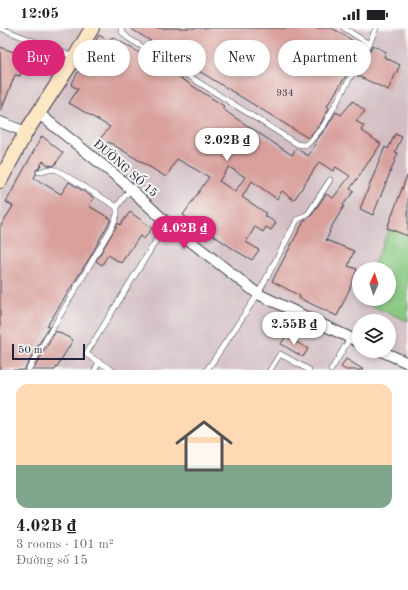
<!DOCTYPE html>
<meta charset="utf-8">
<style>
body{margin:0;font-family:"Old Standard TT",serif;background:#f2f2f2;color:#202124;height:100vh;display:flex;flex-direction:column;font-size:15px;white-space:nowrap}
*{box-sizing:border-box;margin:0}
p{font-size:13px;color:#757577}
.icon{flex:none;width:22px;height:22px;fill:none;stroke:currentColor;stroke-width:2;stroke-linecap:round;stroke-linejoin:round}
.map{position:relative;height:342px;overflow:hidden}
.panel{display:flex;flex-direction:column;background:#fff;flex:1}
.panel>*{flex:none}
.top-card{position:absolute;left:12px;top:12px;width:384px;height:36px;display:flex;gap:8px}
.needle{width:26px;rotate:3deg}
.tools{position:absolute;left:352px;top:234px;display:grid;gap:8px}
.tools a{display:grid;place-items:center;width:44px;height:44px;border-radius:50%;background:#fff;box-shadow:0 2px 6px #0003;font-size:20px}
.scale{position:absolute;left:12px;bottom:10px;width:73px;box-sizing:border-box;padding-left:4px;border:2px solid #22223b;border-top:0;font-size:11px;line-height:14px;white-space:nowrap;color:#22223b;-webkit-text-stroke:3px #f6f6f2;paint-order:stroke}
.price{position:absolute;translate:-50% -34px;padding:0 9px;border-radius:14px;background:#fff;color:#222;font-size:13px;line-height:26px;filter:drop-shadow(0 1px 2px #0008)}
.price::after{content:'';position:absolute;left:50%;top:24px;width:12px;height:9px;margin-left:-6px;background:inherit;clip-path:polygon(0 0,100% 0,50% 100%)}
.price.on{background:#db2777;color:#fff}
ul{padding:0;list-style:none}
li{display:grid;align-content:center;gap:8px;height:212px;padding:0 16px}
li span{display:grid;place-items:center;height:124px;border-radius:12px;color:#555}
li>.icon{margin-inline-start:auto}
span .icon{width:72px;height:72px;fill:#fffc;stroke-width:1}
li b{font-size:17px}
.chip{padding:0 14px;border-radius:18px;background:#fff;box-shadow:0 2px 6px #0003;font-size:14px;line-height:36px}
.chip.on{background:#db2777;color:#fff}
.status{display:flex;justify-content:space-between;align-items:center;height:28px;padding:0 20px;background:#fff;direction:ltr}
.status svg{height:11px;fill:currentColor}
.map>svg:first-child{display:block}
.industrial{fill:#d2bec2;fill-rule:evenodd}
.green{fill:#86c77f;stroke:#54745d}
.building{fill:#d9a09c;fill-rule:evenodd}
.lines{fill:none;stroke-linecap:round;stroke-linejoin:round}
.lane-casing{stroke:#403e4e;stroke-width:6}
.street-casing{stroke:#403e4e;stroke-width:12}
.secondary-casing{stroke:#403e4e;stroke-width:16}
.lane{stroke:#fff;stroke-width:5}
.street{stroke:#fff;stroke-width:10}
.secondary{stroke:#fce6c4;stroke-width:14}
.labels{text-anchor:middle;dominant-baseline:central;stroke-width:4;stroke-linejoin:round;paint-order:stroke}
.number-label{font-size:10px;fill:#504253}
.street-label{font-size:12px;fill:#22223b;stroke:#f6f6f2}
</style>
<div class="status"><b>12:05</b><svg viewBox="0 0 49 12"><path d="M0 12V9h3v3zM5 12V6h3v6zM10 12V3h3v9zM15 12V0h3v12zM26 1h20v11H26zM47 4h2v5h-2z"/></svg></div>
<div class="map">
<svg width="408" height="342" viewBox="0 0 408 342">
<rect width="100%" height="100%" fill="#f6f6f2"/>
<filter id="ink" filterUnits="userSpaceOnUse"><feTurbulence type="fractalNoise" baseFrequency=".025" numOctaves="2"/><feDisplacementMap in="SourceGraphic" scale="8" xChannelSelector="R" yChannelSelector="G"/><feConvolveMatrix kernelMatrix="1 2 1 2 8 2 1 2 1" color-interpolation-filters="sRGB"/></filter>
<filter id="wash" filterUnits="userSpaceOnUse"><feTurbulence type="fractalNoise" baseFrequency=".012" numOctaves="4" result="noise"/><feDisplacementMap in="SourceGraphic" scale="16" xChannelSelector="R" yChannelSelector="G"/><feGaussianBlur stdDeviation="0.9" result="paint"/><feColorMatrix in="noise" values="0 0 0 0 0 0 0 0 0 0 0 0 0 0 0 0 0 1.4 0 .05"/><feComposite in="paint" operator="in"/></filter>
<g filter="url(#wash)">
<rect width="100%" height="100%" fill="#e7e0bc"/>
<!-- industrial -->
<path class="industrial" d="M 0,0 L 408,0 L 408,342 L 0,342 ZM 359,241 L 389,241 L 389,271 L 359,271 ZM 359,293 L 389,293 L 389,323 L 359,323 Z"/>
<!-- green -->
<polygon class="green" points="392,194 408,200 408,293 359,273 360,271 389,271 389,241 372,241"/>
<g id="blocks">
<!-- building -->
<g class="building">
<polygon points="130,0 332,0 363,19 349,43 327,78 329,80 321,95 308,110 168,24 165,29 154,22 157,17"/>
<path d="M 99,7 L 109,13 L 112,9 L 149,30 L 150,28 L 161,35 L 160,37 L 224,78 L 222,80 L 231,87 L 292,127 L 296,120 L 308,128 L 316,116 L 315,114 L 327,99 L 336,84 L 341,87 L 353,73 L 365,83 L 356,93 L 364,98 L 361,102 L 381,116 L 350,161 L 354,163 L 343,177 L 344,178 L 329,203 L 330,204 L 326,212 L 354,223 L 348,238 L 357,241 L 350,260 L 337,288 L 299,270 L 300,268 L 272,253 L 304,193 L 311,188 L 326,166 L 333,170 L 350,148 L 336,139 L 333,143 L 319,134 L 294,172 L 282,163 L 277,171 L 252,153 L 242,169 L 266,185 L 264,187 L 276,195 L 271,202 L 266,199 L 263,204 L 255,199 L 246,214 L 259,222 L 252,232 L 238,224 L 183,187 L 209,149 L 177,131 L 166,149 L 109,114 L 100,123 L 94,118 L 110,99 L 69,75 L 78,61 L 71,57 ZM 229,139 L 245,149 L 235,164 L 219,153 Z"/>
<polygon points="373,17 386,24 384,29 400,37 388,62 356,47"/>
<polygon points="0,19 22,27 19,34 24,36 20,48 15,47 1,83"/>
<polygon points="395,106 402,109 395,124 398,125 373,187 360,181 385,119 388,121"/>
<polygon points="42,108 63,125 54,138 48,137 43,133 39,140 36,142 36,146 34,150 61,166 69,154 94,170 89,178 111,191 90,229 47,298 49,299 24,342 0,342 0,199 13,178 6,174"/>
<polygon points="407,148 408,148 408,208 387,200"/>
<polygon points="130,184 152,200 144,211 140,208 121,235 108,227 102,237 96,233 118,195 120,197"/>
<polygon points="56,303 73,312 55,342 33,342"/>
<polygon points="286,308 308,321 303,329 281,316"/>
<polygon points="346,331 364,342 346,342 341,339"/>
</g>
</g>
</g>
<g filter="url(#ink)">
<use href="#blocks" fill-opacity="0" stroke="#403e4e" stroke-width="1"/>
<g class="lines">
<defs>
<g id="lane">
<polyline points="0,0 74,29"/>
<polyline points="121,0 122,4 128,10 297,116 303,117 308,116 324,97 369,16 376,0"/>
<polyline points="344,0 369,16"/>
<polyline points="39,144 48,141 57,142 117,179"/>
<polyline points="28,342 112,199 117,187 117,179 130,161"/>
<polyline points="95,342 99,334"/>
<polyline points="112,342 86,326 167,195"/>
<polyline points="207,342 258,266 297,192 308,186 330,152"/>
<polyline points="270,342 280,326 309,342"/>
<polyline points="331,342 350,310"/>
</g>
<g id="street">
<polyline points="38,85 121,152 167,195 258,266 359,314"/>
<polyline points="0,94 26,104"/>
<polyline points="381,323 408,335"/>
</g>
<polyline id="secondary" points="0,153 26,104 75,29 92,0"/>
</defs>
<!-- lane casing -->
<use href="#lane" class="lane-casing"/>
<!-- street casing -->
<use href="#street" class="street-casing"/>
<!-- secondary casing -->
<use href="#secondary" class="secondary-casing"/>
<!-- lane -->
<use href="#lane" class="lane"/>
<!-- street -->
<use href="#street" class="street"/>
<!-- secondary -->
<use href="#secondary" class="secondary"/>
</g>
</g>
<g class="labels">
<!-- number labels -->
<g class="number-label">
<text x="285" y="65">934</text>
</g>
<!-- street labels -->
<g class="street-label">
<text transform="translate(125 141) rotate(41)">ĐƯỜNG SỐ 15</text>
</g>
</g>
</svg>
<div class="tools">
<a><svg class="needle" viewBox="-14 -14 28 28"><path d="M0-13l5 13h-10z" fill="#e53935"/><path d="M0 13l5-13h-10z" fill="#757577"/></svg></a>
<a><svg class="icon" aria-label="layers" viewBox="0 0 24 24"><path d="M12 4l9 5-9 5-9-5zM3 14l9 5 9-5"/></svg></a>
</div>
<div class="scale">50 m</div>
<b class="price" style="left:227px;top:134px">2.02B ₫</b>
<b class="price on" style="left:184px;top:222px">4.02B ₫</b>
<b class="price" style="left:294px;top:318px">2.55B ₫</b>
<div class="top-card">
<a class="chip on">Buy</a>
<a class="chip">Rent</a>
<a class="chip">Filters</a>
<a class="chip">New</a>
<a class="chip">Apartment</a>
</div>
</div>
<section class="panel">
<ul>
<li><span style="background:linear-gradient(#ffd9b3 65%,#7fa58c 0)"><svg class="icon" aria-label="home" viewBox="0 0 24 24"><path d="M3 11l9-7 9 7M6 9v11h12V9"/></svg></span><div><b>4.02B ₫</b><p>3 rooms · 101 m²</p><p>Đường số 15</p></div></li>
</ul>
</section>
